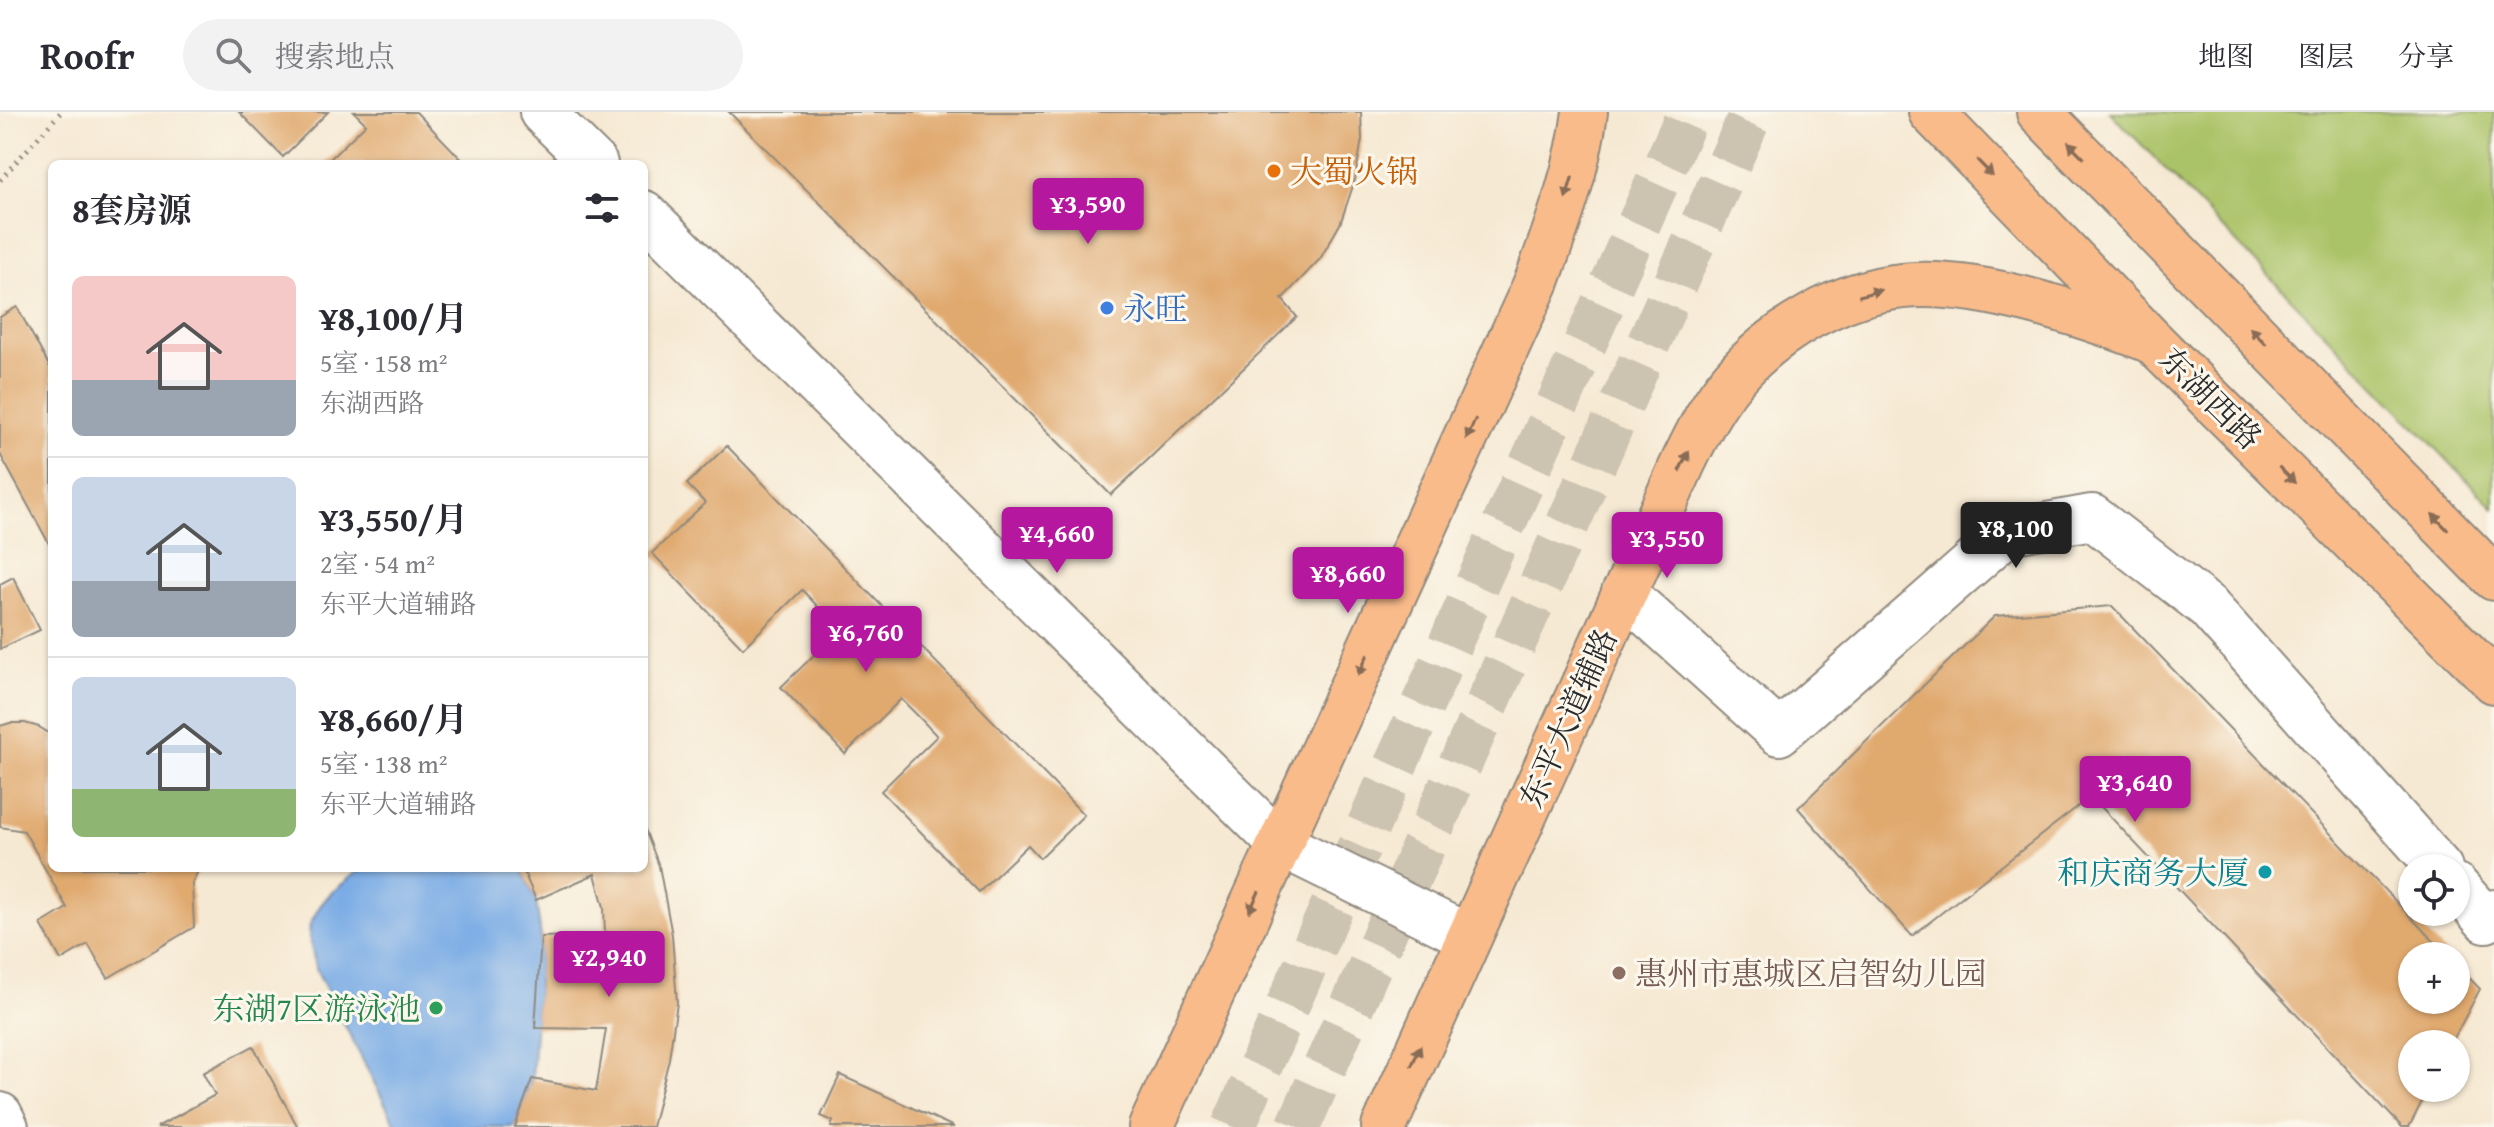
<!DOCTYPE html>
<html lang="zh">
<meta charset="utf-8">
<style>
body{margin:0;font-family:"Gentium Book Plus","Noto Serif SC",serif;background:#f2f2f3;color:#2b2b33;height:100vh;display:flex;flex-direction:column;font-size:30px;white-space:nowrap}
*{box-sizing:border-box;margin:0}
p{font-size:26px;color:#7c7c81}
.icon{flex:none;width:44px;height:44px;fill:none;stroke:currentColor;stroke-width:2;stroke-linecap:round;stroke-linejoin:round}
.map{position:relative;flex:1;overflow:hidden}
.side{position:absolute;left:48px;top:48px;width:600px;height:712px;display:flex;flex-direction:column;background:#fff;border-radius:12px;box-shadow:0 2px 6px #0004}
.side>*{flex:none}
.buttons{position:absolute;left:2398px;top:742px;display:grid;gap:16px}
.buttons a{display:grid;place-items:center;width:72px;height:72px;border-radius:50%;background:#fff;box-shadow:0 2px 6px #0004;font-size:40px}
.price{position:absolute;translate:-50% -68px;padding:0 18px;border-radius:8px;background:#b5179e;color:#fff;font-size:26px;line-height:52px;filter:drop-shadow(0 2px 4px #0008)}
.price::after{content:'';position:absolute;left:50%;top:48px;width:24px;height:18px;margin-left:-12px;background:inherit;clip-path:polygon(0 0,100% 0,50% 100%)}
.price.active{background:#222;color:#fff}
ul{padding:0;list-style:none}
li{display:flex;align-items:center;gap:24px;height:200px;padding:0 24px}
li+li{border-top:2px solid #e1e1e2}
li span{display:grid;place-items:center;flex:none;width:224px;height:160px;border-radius:12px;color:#555}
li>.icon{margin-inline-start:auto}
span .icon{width:96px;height:96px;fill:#fffc;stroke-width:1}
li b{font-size:34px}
h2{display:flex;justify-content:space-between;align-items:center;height:96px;padding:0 24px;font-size:34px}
header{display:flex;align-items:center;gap:48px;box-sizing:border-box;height:112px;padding:0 40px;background:#fff;border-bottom:2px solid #e1e1e2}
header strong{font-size:38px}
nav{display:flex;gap:44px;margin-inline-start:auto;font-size:28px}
.search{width:560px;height:72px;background:#f2f2f3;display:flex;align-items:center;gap:20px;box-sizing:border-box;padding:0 28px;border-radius:44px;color:#7c7c81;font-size:30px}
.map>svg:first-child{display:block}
.green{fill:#abc368;stroke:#6b774a;stroke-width:2}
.water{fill:#79abe5;stroke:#526b88;stroke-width:2}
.building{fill:#e0a96e}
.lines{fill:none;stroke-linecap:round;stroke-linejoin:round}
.major-tunnel{stroke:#cdc3b1;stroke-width:44;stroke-dasharray:44 22;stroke-linecap:butt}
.minor-casing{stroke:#908a7f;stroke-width:48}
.major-casing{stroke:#908a7f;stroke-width:48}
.path{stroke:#908a7f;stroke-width:5;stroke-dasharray:2 6;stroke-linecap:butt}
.minor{stroke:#fff;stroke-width:44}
.major{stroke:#fabb8b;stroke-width:44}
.oneway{fill:#886c56}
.food-dot{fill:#e8710a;stroke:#fbf7ec;stroke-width:3}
.shop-dot{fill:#3f7fe0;stroke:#fbf7ec;stroke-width:3}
.culture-dot{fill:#0f9aa8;stroke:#fbf7ec;stroke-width:3}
.education-dot{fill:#8d6e63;stroke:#fbf7ec;stroke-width:3}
.leisure-dot{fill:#2e9e5b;stroke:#fbf7ec;stroke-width:3}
.labels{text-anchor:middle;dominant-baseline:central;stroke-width:6;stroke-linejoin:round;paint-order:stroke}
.food-label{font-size:32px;fill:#c56008;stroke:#fbf7ec;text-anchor:start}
.shop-label{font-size:32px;fill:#366cbe;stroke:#fbf7ec;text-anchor:start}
.street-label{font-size:32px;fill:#2b2b2b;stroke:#fbf7ec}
.culture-label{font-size:32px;fill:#0d838f;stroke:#fbf7ec;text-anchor:end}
.education-label{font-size:32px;fill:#785e54;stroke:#fbf7ec;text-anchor:start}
.leisure-label{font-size:32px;fill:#27864d;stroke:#fbf7ec;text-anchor:end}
</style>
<header>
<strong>Roofr</strong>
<div class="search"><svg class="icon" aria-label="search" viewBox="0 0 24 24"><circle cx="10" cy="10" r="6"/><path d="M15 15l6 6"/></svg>搜索地点</div>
<nav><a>地图</a><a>图层</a><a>分享</a></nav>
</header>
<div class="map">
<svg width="2494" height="1015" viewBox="0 0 2494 1015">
<rect width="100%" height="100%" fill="#fbf7ec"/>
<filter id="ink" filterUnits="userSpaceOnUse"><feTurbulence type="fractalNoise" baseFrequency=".0125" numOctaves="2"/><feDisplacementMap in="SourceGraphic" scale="16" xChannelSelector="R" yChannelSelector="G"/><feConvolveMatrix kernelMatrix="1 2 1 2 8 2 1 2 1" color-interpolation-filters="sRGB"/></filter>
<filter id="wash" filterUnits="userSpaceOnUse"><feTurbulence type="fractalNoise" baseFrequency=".006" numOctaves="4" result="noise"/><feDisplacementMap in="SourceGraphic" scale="32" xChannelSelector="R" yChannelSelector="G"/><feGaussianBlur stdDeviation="1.8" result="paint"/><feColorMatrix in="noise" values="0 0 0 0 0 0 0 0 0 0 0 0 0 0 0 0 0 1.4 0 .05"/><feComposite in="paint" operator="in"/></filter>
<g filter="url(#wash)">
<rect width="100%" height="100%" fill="#f6e9d3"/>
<!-- green -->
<polygon class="green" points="2110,0 2494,0 2494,396"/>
<!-- water -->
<polygon class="water" points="362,756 522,756 536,788 541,825 532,967 515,1015 397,1015 316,857 309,824 310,812 320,794 330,782"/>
<g id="blocks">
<!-- building -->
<g class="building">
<polygon points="239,0 328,0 283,45"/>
<polygon points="354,0 416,0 466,52 325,52 366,12"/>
<polygon points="729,0 1361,0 1362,27 1355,68 1340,112 1320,147 1282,187 1297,205 1111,383"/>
<polygon points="17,195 52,259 52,437 0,342 0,205"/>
<polygon points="727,334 1084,703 1040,746 1028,733 979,780 881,679 937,624 919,605 901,587 845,642 781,575 840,518 802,478 743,536 652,441 705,391 687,372"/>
<polygon points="13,465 40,518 0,537 0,472"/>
<polygon points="2112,494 2448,844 2412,844 2412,888 2456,888 2456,852 2480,877 2451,932 2412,932 2412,976 2429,976 2409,1015 2402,1015 2091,684 1912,824 1798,696 1995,504"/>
<polygon points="10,611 25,611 39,615 52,623 52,707 50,709 52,712 52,756 199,756 192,772 194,815 108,866 88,832 61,848 41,812 67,796 24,719 0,715 0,614"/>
<polygon points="644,715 659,754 672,823 677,891 669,947 652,1015 515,1015 532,967 596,979 606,917 535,916 541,825 605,823 604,795 595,762 536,788 522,756 644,756"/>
<polygon points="253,934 298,1015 157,1015 215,983 203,961"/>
<polygon points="840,963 954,1015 831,1015 833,1009 821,1004"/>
</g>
</g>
</g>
<g filter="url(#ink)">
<use href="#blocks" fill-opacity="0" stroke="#908a7f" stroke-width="2"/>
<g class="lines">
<!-- major-tunnel -->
<g class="major-tunnel">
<polyline points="1233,1015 1689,0"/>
<polyline points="1298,1015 1752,0"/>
</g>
<defs>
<g id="minor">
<polyline points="542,0 595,52"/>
<polyline points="644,101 1280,732 1469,825"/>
<polyline points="1624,481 1779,621 2008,420 2092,405 2207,494 2440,756"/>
<polyline points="2456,774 2486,808 2494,800"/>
<polyline points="0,1003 6,1015"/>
</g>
<g id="major">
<polyline points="1931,0 2152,229 2494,569"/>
<polyline points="2039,0 2494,466"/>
<path d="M 1151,1015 L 1537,169 C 1557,114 1578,58 1585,0"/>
<path d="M 1384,1015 L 1684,349 C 1698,320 1713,290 1734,266 C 1775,219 1840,180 1903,174 C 1975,166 2085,203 2152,229"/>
</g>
</defs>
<!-- minor casing -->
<use href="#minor" class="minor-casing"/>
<!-- major casing -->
<use href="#major" class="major-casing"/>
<!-- path -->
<polyline class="path" points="0,68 61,0"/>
<!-- minor -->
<use href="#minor" class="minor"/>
<!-- major -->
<use href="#major" class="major"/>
</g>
<!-- one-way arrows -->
<defs><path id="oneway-solid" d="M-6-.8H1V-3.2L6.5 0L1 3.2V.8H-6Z" transform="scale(2)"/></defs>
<g class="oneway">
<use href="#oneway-solid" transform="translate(2076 38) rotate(-134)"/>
<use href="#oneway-solid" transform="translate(1985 56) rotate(46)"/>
<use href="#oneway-solid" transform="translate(1569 76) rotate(107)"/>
<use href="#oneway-solid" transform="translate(1870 181) rotate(-16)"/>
<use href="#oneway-solid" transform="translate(2258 224) rotate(-134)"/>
<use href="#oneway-solid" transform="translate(1471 317) rotate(114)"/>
<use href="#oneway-solid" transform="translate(1684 349) rotate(-64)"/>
<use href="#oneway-solid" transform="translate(2287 363) rotate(45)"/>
<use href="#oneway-solid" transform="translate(2440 410) rotate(-134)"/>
<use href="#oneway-solid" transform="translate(1363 553) rotate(115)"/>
<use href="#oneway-solid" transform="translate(1254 790) rotate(115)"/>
<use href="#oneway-solid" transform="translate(1416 944) rotate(-66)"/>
</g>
</g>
<!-- markers -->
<circle class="food-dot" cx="1274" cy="59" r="8"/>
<circle class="shop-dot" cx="1107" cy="196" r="8"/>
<circle class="culture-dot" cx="2265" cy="760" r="8"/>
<circle class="education-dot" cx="1619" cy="861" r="8"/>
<circle class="leisure-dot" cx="436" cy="896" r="8"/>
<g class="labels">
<!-- food labels -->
<g class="food-label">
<text x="1290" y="59">大蜀火锅</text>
</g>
<!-- shop labels -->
<g class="shop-label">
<text x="1123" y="196">永旺</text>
</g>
<!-- street labels -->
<g class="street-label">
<text transform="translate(2211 286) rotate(45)">东湖西路</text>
<text transform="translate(1568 606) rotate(-66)">东平大道辅路</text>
</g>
<!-- culture labels -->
<g class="culture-label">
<text x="2249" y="760">和庆商务大厦</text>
</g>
<!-- education labels -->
<g class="education-label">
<text x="1635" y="861">惠州市惠城区启智幼儿园</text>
</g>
<!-- leisure labels -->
<g class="leisure-label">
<text x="420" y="896">东湖7区游泳池</text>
</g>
</g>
</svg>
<div class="buttons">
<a><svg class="icon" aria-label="locate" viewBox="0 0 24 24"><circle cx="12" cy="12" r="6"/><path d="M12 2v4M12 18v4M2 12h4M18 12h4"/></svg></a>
<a>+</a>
<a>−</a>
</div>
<b class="price" style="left:1088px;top:134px">¥3,590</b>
<b class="price active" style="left:2016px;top:458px">¥8,100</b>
<b class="price" style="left:1057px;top:463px">¥4,660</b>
<b class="price" style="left:1667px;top:468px">¥3,550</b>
<b class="price" style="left:1348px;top:503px">¥8,660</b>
<b class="price" style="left:866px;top:562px">¥6,760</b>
<b class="price" style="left:2135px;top:712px">¥3,640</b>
<b class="price" style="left:609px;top:887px">¥2,940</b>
<section class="side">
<h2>8套房源<svg class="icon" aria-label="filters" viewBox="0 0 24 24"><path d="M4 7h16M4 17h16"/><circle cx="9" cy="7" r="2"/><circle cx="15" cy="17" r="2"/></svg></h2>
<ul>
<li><span style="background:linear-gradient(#f6c9c9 65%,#9aa5b1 0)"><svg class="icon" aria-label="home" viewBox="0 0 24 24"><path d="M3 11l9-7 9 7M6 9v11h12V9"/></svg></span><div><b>¥8,100/月</b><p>5室 · 158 m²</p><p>东湖西路</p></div></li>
<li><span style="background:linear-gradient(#c9d6e8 65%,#9aa5b1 0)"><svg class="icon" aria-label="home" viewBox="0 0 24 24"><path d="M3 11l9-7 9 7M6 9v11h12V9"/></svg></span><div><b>¥3,550/月</b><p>2室 · 54 m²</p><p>东平大道辅路</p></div></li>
<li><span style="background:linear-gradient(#c9d6e8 70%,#8fb573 0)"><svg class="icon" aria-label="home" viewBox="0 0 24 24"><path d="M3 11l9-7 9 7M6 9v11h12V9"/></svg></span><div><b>¥8,660/月</b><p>5室 · 138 m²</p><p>东平大道辅路</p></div></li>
</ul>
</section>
</div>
